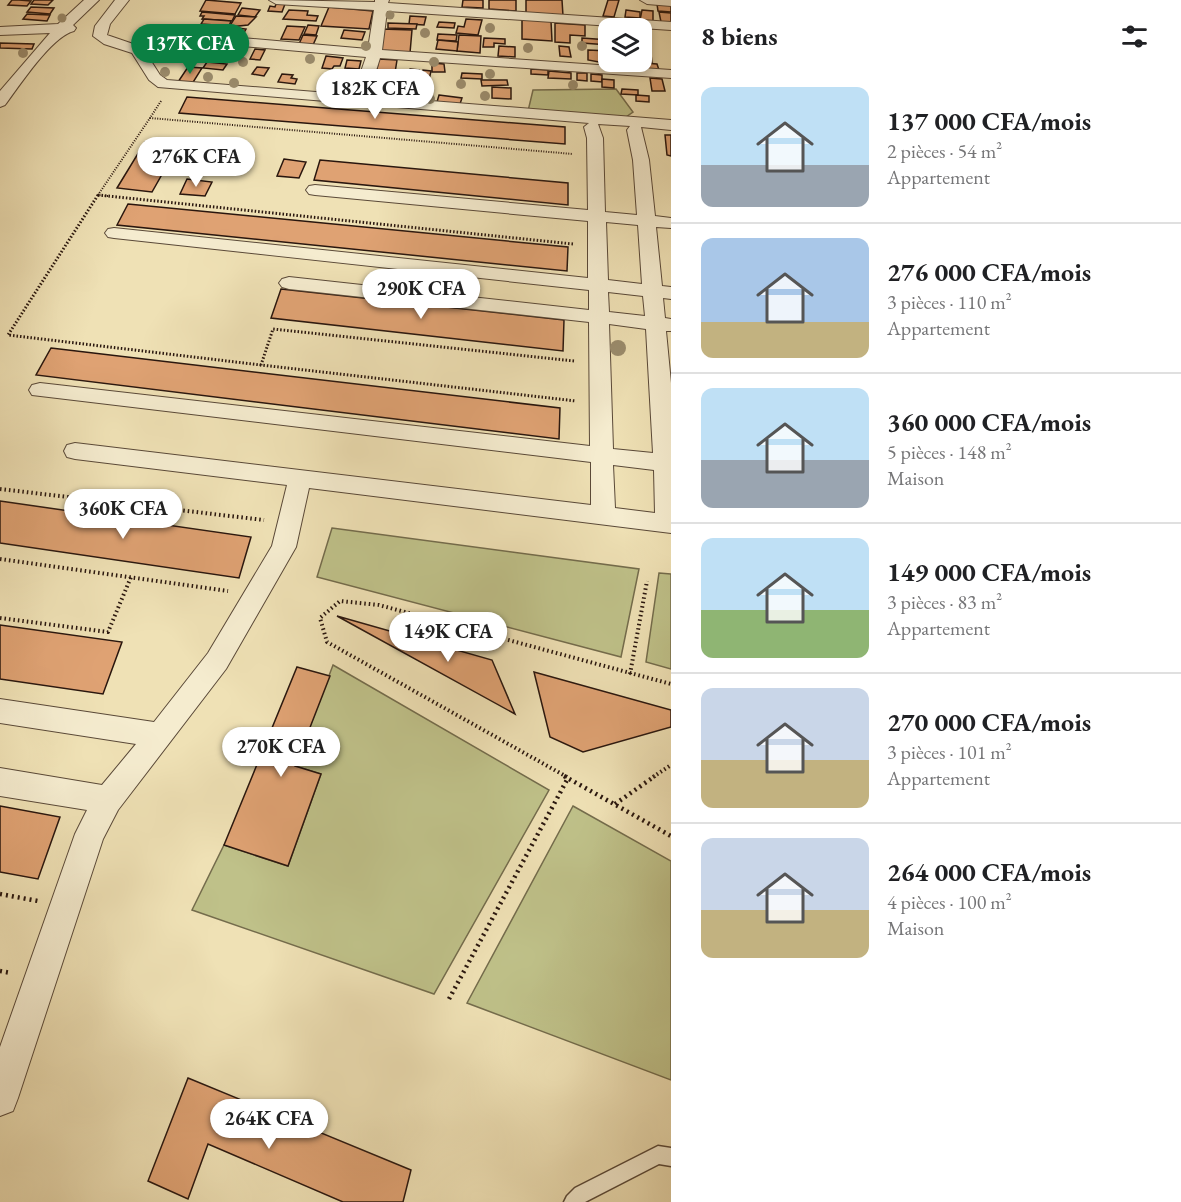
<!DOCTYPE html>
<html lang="fr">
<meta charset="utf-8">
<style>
body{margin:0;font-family:"EB Garamond",serif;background:#f6f6f6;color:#202124;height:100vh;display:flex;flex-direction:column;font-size:22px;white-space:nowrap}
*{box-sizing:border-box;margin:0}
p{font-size:20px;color:#757577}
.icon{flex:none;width:33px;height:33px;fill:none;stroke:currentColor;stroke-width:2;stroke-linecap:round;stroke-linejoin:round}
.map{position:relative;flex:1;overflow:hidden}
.side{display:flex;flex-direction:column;background:#fff;width:510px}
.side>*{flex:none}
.controls{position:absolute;left:598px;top:18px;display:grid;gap:12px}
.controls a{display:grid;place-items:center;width:54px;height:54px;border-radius:12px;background:#fff;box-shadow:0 3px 9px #0003;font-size:30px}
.price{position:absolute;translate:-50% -51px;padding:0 14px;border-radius:21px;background:#fff;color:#222;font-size:20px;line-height:39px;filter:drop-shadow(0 2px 3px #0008)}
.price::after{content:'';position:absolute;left:50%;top:36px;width:18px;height:14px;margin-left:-9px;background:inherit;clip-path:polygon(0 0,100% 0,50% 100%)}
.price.on{background:#0b8043;color:#fff}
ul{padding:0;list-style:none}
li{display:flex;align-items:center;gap:18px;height:150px;padding:0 30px}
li+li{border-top:2px solid #e0e0e0}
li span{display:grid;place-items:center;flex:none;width:168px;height:120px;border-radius:12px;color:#555}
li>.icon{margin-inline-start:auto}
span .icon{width:72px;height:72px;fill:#fffc;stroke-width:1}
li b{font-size:26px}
h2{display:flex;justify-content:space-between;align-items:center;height:72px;padding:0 30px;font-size:26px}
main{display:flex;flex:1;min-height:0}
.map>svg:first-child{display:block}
.green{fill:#bfc189;stroke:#746c4c;stroke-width:1.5}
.building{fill:#dfa273;stroke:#29160e;stroke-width:1.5}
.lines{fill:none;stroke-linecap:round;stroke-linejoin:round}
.service-casing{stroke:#5a4938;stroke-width:3}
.minor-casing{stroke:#5a4938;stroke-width:2}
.path-far3{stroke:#29160e;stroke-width:2;stroke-dasharray:1 1.5;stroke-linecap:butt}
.path-far2{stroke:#29160e;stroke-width:3;stroke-dasharray:1.5 2;stroke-linecap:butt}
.path-far1{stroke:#29160e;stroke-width:4;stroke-dasharray:1.5 3;stroke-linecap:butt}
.path{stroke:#29160e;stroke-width:4.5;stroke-dasharray:2 4;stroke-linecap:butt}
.service{fill:#f5eccf;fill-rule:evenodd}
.minor{fill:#f5eccf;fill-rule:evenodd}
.tree{fill:#9b8d6e}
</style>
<main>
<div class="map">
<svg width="671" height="1202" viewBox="0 0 671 1202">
<rect width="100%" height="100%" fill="#efe1b5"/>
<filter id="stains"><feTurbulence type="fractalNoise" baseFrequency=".00333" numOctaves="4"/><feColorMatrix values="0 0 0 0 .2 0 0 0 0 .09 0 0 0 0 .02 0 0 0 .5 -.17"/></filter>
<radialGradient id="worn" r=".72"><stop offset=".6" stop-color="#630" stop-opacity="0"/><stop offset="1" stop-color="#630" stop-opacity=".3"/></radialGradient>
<!-- green -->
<g class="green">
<polygon points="616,89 633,112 623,119 528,111 533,90"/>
<polygon points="332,528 639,569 621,657 317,577"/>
<polygon points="659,573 671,574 671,669 646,662"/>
<polygon points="333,665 549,790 434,994 192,910 224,845 288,866 321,774 295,766"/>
<polygon points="573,806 671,861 671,1080 467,1003"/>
</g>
<!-- building -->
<g class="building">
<polygon points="12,0 19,0 31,1 27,6 8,5"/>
<polygon points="34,0 53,0 48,5 31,4"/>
<polygon points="206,0 241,3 235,14 200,11"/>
<polygon points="463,0 483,0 483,8 462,7"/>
<polygon points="489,0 516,0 516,11 489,9"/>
<polygon points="526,0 562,0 563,16 526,14"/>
<polygon points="608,0 619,0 614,17 603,16"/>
<polygon points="276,4 285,4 282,12 268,11 270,6 275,7"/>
<polygon points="657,4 671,4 671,12 658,11"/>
<polygon points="31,7 54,8 50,14 27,12"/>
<polygon points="329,7 373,11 369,29 321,26"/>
<polygon points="242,8 260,10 255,17 238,15"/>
<polygon points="289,10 308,11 307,15 318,16 316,21 283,19"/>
<polygon points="626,10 640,12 640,18 625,17"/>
<polygon points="642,10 653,11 653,22 640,20"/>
<polygon points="202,12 235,15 232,21 202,19 204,16 200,16"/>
<polygon points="659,12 671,13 671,23 661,22"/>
<polygon points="27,14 50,15 47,21 23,19"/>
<polygon points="236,16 256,17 248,25 229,27"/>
<polygon points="410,16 426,17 424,25 409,24"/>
<polygon points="204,19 231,21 229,26 201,24"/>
<polygon points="466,19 482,20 478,35 456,33 458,26 464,27"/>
<polygon points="522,19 551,21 552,41 522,39"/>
<polygon points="439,22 455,23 454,28 437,27"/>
<polygon points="388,23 417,24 416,29 388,28"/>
<polygon points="555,23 585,25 585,36 570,35 570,43 555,42"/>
<polygon points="308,25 319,26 316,35 304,34"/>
<polygon points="287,26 305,27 299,40 281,39"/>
<polygon points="229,27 246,29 241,38 224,37"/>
<polygon points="381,29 412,30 410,53 378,51"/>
<polygon points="344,30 365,32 362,40 341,38"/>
<polygon points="438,34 457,35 456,41 437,40"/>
<polygon points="303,35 317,36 313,45 299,44"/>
<polygon points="459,35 481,36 480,53 457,51"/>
<polygon points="484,38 505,39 505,44 494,43 494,47 483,47"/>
<polygon points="582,38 609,40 609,45 582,43"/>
<polygon points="438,40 458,42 457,51 436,49"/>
<polygon points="0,43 34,44 32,49 0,48"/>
<polygon points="194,44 216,46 210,57 187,55"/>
<polygon points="217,45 225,46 222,51 228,51 224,58 210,57"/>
<polygon points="499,46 515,47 515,57 498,56"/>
<polygon points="559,46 569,47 571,57 560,56"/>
<polygon points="255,49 265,50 260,60 250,59"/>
<polygon points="588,50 609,51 609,62 614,62 615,65 588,60"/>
<polygon points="642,54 651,54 652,63 631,62 642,62"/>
<polygon points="189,55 207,57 205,61 186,60"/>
<polygon points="326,56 343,58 340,66 334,66 332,69 322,68"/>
<polygon points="379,59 397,60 394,79 375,78"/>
<polygon points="347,60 361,61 359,69 345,68"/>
<polygon points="207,62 227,64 223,70 203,68"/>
<polygon points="631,62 657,64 659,70 632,69"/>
<polygon points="432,63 444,64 445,72 432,72"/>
<polygon points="188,67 202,68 192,84 178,82"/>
<polygon points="257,67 269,68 264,76 252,74"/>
<polygon points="410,69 419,70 418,75 422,75 423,70 431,71 429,80 405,78"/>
<polygon points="531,69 548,70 548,75 531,74"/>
<polygon points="549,71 571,73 571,79 548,78"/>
<polygon points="462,73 482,74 482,79 461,78"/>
<polygon points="577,73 587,73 587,81 577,80"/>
<polygon points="282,74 293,75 291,78 297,79 295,84 278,82"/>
<polygon points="591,74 602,75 602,82 591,81"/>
<polygon points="650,78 662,79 665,91 652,91"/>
<polygon points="602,79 614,80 614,88 602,87"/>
<polygon points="481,80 507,80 508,85 482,86"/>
<polygon points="374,86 388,87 386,97 372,96"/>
<polygon points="492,87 511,88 511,99 492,98"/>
<polygon points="622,89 638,90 638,95 621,94"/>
<polygon points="439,95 462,98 460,104 437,102"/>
<polygon points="636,95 649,96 649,102 636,101"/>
<polygon points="187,97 565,127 565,144 179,113"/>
<polygon points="665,135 671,135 671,156 667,155"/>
<polygon points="145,142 178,146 152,192 117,188"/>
<polygon points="284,159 306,162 299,178 277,176"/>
<polygon points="320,160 568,183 568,205 314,180"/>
<polygon points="187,179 212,182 205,196 180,194"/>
<polygon points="128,204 568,247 567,271 117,225"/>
<polygon points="281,289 564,320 563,351 271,318"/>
<polygon points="51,348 560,408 559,439 36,375"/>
<polygon points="0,501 251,537 239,578 0,543"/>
<polygon points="337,616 492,660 515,714"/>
<polygon points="0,625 122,642 103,694 0,679"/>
<polygon points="297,667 330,676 295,766 321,774 288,866 224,845"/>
<polygon points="534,672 671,710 671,727 583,752 550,737"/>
<polygon points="0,806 60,817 38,879 0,872"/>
<polygon points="188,1078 411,1170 403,1202 343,1202 208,1144 188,1199 148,1181"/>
</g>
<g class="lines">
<defs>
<polygon id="service" points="658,1146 671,1148 671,1166 659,1164 585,1202 564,1202 567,1196 575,1188"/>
<g id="minor">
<path d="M 84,0 L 99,0 L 73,25 L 76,28 L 74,31 C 51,37 20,85 5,105 L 0,107 L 0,91 L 50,33 L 0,35 L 0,27 L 58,24 Z"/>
<path d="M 115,0 L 129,0 L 110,24 L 107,35 L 142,47 L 160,75 L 167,80 L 353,95 L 366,57 L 197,42 L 190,38 L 197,34 L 368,49 L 374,10 L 276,4 L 269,0 L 375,2 L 375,0 L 389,0 L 388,3 L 671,22 L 671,30 L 387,11 L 382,50 L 671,70 L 671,78 L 380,58 L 368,96 L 671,120 L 671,130 L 641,127 L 649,160 L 655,216 L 671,218 L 671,228 L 656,227 L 662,286 L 671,287 L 671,299 L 663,298 L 665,318 L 671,319 L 671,331 L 666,331 L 671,383 L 671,533 L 309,488 L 296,547 L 226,669 L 118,810 L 103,839 L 18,1098 L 13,1111 L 0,1116 L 0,1047 L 75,834 L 87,810 L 0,796 L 0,768 L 102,785 L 136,744 L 0,723 L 0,699 L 154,722 L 208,653 L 272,546 L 287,485 L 75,459 L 67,457 L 64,451 L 67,445 L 75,443 L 591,505 L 591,462 L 32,395 L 29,390 L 32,385 L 40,383 L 590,446 L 589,322 L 289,289 L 282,287 L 279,283 L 282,279 L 289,277 L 589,310 L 589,290 L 114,238 L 108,237 L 105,233 L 108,229 L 114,228 L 588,278 L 588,221 L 315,195 L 309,194 L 306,190 L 309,186 L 315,185 L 588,210 L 587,138 L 584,127 L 589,123 L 158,87 L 149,80 L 132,53 L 104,44 L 93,36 L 95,26 ZM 598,124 L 630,126 L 627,130 L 633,160 L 637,215 L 605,212 L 603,138 ZM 606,222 L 638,225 L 642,284 L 608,280 ZM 608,292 L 643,296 L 645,316 L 609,312 ZM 609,324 L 646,329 L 653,453 L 613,449 ZM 613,465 L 654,470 L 655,513 L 615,508 Z"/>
<polygon points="640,0 671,0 671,6 647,4"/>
</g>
</defs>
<!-- service casing -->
<use href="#service" class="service-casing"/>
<!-- minor casing -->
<use href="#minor" class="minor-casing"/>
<!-- path-far3 -->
<g class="path-far3">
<polyline points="161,101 150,118 573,154"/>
<polyline points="108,196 98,195 150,118"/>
</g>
<!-- path-far2 -->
<g class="path-far2">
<polyline points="98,195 573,244"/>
<polyline points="98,195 8,335 261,365"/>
<polyline points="574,361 273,329 261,365 576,401"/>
</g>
<!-- path-far1 -->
<g class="path-far1">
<polyline points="0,489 264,520"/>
<polyline points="0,559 228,591"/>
<polyline points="0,618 108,632 131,577"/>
<polyline points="630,674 647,581"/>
<polyline points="567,777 327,642 320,618 340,601 379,605 671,684"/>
<polyline points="653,777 671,765"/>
</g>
<!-- path -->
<g class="path">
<polyline points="564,776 671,836"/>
<polyline points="615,804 655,776"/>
<polyline points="0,894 38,901"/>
<polyline points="0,971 11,973"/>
<polyline points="449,999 568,778"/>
</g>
<!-- service -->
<use href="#service" class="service"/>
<!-- minor -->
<use href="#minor" class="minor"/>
</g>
<!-- trees -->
<g class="tree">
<circle cx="390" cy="15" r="4.5"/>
<circle cx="62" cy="18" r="4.5"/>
<circle cx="490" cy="28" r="5"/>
<circle cx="425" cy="33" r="5"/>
<circle cx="183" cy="35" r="5"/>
<circle cx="366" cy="46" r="5"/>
<circle cx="582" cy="46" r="5"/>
<circle cx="528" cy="48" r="5"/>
<circle cx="23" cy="53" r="5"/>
<circle cx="310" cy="59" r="5"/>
<circle cx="243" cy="62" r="5"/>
<circle cx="434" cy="62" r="5"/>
<circle cx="165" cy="72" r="5"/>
<circle cx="490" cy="74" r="5"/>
<circle cx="208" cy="77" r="5"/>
<circle cx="234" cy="83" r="5"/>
<circle cx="461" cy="84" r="5"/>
<circle cx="573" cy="85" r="5"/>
<circle cx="340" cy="86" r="5"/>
<circle cx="485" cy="96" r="5"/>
<circle cx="430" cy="99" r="5"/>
<circle cx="618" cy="348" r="8"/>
</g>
<rect width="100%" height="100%" filter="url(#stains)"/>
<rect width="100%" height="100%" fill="url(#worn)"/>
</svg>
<div class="controls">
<a><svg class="icon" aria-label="layers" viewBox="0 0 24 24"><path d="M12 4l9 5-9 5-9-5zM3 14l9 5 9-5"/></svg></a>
</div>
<b class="price on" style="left:190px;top:75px">137K CFA</b>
<b class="price" style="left:375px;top:120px">182K CFA</b>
<b class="price" style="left:196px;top:188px">276K CFA</b>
<b class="price" style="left:421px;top:320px">290K CFA</b>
<b class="price" style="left:123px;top:540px">360K CFA</b>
<b class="price" style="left:448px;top:663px">149K CFA</b>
<b class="price" style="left:281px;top:778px">270K CFA</b>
<b class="price" style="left:269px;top:1150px">264K CFA</b>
</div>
<section class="side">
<h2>8 biens<svg class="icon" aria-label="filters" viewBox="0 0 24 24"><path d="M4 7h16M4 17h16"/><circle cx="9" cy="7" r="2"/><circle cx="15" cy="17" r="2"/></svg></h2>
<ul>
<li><span style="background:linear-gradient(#bfe0f5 65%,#9aa5b1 0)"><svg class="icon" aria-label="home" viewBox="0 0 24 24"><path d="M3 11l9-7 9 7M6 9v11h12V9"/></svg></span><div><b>137 000 CFA/mois</b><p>2 pièces · 54 m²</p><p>Appartement</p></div></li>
<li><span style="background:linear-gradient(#a9c7e8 70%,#c2b280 0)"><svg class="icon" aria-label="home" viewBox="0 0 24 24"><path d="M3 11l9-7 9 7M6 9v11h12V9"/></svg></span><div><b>276 000 CFA/mois</b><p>3 pièces · 110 m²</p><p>Appartement</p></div></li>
<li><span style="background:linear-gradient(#bfe0f5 60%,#9aa5b1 0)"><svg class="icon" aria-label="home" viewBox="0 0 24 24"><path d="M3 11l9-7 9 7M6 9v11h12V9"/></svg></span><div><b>360 000 CFA/mois</b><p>5 pièces · 148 m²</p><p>Maison</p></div></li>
<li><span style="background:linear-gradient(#bfe0f5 60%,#8fb573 0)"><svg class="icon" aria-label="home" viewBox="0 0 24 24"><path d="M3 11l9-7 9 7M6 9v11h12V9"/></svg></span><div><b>149 000 CFA/mois</b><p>3 pièces · 83 m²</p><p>Appartement</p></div></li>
<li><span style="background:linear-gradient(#c9d6e8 60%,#c2b280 0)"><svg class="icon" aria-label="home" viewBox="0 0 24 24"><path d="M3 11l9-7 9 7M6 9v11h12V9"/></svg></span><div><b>270 000 CFA/mois</b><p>3 pièces · 101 m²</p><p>Appartement</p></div></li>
<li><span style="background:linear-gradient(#c9d6e8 60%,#c2b280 0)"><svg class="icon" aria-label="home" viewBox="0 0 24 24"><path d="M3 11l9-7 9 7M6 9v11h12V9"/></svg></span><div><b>264 000 CFA/mois</b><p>4 pièces · 100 m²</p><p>Maison</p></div></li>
</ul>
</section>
</main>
